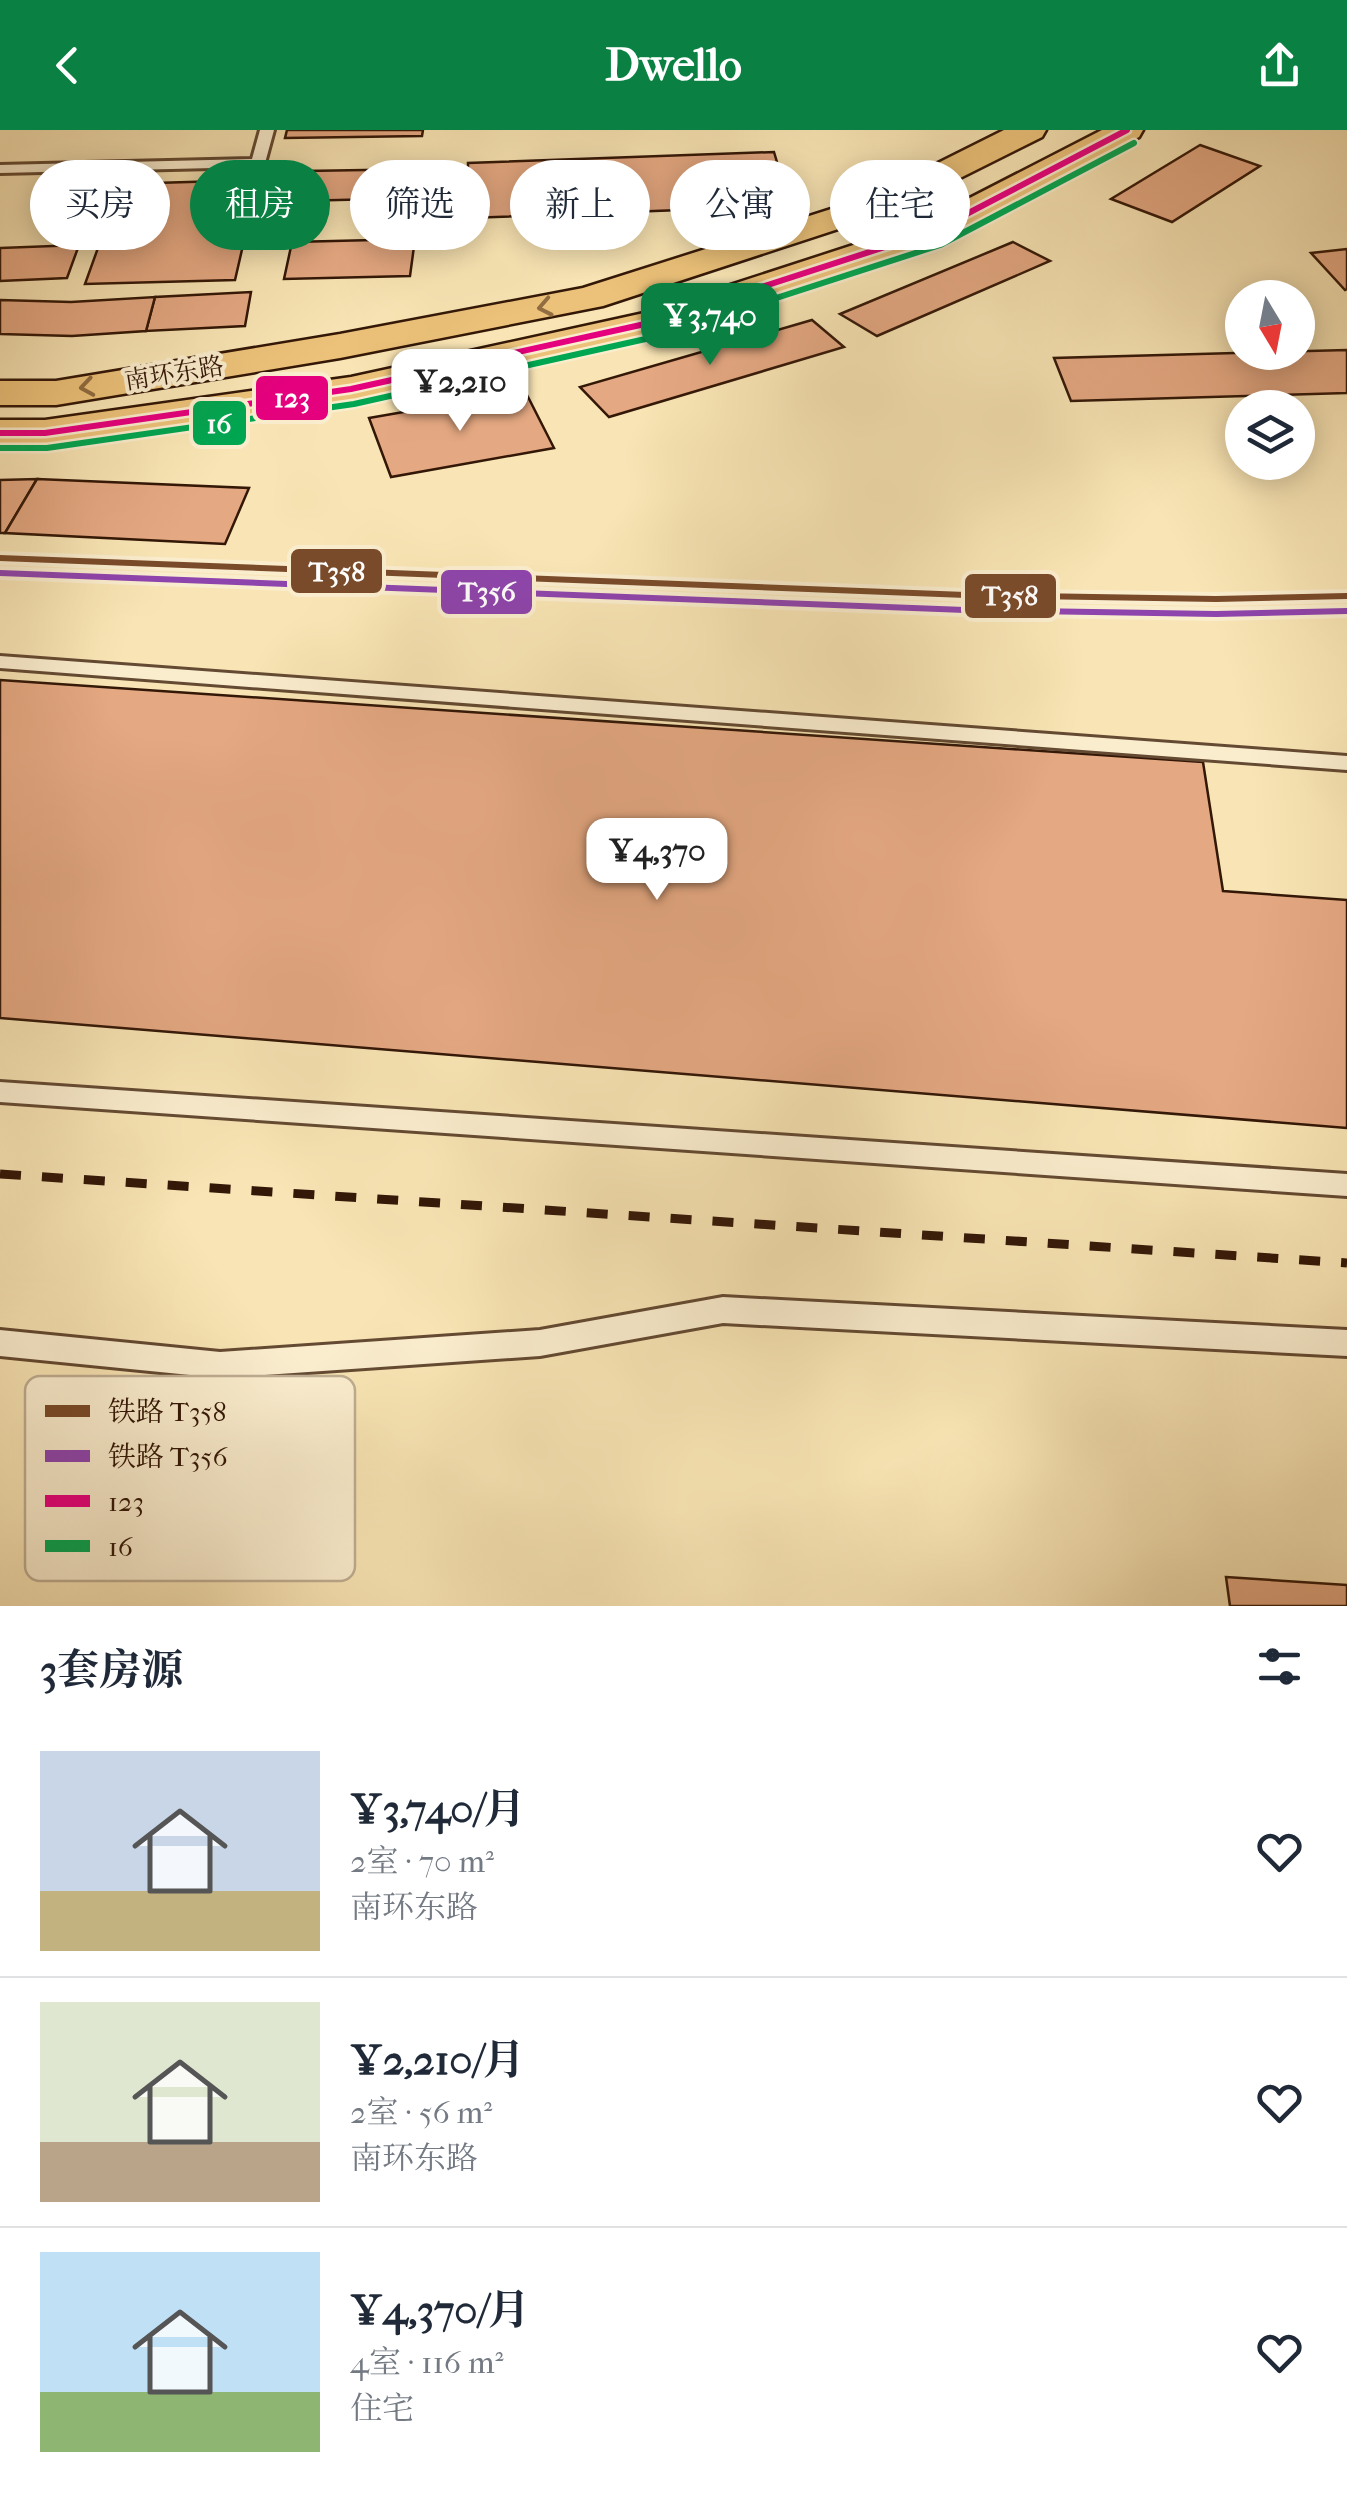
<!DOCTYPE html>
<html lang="zh">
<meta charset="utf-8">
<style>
body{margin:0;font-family:"IM FELL French Canon","Noto Serif SC",serif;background:#f2f2f3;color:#1f2937;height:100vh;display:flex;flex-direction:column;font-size:38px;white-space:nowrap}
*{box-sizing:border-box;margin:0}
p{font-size:32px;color:#747a83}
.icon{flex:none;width:55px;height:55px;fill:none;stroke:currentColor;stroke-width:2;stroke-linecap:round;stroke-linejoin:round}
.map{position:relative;height:1476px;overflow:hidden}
.sheet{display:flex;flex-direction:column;background:#fff;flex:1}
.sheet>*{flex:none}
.top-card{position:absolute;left:30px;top:30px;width:1288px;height:90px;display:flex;gap:20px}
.needle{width:65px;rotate:170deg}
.buttons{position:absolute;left:1225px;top:150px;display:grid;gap:20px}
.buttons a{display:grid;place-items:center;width:90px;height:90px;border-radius:50%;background:#fff;box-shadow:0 5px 25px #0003;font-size:50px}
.price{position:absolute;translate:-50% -85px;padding:0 22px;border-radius:20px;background:#fff;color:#222;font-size:32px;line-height:65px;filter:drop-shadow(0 2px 5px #0008)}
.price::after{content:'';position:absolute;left:50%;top:60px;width:30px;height:22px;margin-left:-15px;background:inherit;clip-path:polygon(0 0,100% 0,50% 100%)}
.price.selected{background:#0b8043;color:#fff}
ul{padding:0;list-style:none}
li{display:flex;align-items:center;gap:30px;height:250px;padding:0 40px}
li+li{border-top:2px solid #e0e1e3}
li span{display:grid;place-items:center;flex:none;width:280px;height:200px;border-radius:0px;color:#555}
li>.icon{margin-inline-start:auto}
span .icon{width:120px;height:120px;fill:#fffc;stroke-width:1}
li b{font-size:42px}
h2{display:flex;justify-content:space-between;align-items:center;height:120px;padding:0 40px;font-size:42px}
.pill{padding:0 35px;border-radius:45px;background:#fff;box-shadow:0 5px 25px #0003;font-size:35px;line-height:90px}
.pill.selected{background:#0b8043;color:#fff}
header{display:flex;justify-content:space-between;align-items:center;height:130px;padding:0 40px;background:#0b8043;color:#fff;font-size:45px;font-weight:800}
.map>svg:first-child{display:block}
.building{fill:#e4a882;stroke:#331707;stroke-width:2.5}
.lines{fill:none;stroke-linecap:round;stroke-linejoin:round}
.lane-casing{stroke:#644a32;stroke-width:6}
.highway-casing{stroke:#331707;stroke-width:5}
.lane{fill:#faedce;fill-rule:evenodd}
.highway{fill:#ecc27a;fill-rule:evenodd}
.rail{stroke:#331707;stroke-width:9;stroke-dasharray:21 21;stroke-linecap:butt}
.bus-1-casing{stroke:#faedce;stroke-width:11}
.bus-2-casing{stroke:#faedce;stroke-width:11}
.bus-1{stroke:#e5007d;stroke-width:6}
.bus-2{stroke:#00a651;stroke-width:6}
.rail-1-casing{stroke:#faedce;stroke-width:8}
.rail-2-casing{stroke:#faedce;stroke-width:8}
.rail-1{fill:#7a4b2a;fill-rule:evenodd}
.rail-2{fill:#8e44ad;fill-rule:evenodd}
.oneway{stroke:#906c40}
.labels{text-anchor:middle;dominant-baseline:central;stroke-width:8;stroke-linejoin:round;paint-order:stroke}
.far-street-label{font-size:25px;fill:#331707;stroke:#faedce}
.key{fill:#faedce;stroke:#bead92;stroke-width:2.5}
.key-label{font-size:28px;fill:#331707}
.line-badge{stroke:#faedce;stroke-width:4}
.badge-label{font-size:28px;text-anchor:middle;font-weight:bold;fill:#fff}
</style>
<header><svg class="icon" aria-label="back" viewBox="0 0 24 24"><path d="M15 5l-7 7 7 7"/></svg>Dwello<svg class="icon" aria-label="share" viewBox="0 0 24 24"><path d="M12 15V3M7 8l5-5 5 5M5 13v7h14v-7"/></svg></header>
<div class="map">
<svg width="1347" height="1476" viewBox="0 0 1347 1476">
<rect width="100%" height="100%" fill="#f8e4b4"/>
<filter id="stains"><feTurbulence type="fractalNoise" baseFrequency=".002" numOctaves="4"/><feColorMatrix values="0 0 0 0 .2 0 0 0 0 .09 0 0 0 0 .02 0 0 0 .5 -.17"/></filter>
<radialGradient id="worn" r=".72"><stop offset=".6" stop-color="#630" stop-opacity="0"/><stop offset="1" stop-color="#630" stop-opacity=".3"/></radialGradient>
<!-- building -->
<g class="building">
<polygon points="287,0 423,0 422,6 285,8"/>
<polygon points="1200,15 1260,36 1172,92 1111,69"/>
<polygon points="774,22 782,49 754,50 760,77 468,88 468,33"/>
<polygon points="424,39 420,68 298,71 305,41"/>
<polygon points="258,50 235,150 85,154 121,54"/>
<polygon points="415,109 410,146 284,149 292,112"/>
<polygon points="1013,112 1050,131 877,206 840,184"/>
<polygon points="79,115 67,148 0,151 0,118"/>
<polygon points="1347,119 1347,159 1345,160 1311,123"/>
<polygon points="251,162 245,196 146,201 155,167"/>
<polygon points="155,167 146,201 72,206 0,204 0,170 71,172"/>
<polygon points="812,190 844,217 609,287 580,257"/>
<polygon points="1347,220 1347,263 1071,271 1054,228"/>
<polygon points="525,261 554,318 391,347 369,288"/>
<polygon points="37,349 5,403 0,403 0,350"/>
<polygon points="37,349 249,358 225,414 5,403"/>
<polygon points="0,550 1203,632 1223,761 1347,770 1347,998 0,888"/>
<polygon points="1226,1447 1347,1455 1347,1476 1230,1476"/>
</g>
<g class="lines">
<defs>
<g id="lane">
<polygon points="260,0 274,0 265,33 258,37 0,43 0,35 252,29"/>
<polygon points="0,526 1347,626 1347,640 0,538"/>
<polygon points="0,952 1347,1044 1347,1066 0,972"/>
<polygon points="723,1167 1347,1200 1347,1226 723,1193 540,1226 220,1248 0,1226 0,1200 220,1222 540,1200"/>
</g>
<g id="highway">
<polygon points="1004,0 1046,0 1042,7 896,80 603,176 340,228 56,275 0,275 0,251 56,251 340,204 583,158 872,66"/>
<polygon points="1102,0 1143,0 1139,7 947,109 668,200 351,271 45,316 0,316 0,290 45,290 351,247 644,183 921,93"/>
</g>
</defs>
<!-- lane casing -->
<use href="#lane" class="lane-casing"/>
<!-- highway casing -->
<use href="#highway" class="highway-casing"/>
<!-- lane -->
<use href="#lane" class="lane"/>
<!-- highway -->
<use href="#highway" class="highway"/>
<!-- rail -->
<polyline class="rail" points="0,1044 1347,1133"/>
<defs>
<polyline id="bus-1" points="0,303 45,303 351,259 654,192 934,101 1127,0"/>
<polyline id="bus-2" points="0,318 47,318 354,274 659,206 940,115 1134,13"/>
</defs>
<!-- bus-1 casing -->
<use href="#bus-1" class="bus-1-casing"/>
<!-- bus-2 casing -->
<use href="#bus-2" class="bus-2-casing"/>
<!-- bus-1 -->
<use href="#bus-1" class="bus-1"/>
<!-- bus-2 -->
<use href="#bus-2" class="bus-2"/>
<defs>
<polygon id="rail-1" points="0,425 966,462 1216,466 1347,463 1347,469 1216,472 966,468 0,431"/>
<polygon id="rail-2" points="0,440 965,477 1216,481 1347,478 1347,484 1216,487 965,483 0,446"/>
</defs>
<!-- rail-1 casing -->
<use href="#rail-1" class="rail-1-casing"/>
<!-- rail-2 casing -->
<use href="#rail-2" class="rail-2-casing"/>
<!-- rail-1 -->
<use href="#rail-1" class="rail-1"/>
<!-- rail-2 -->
<use href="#rail-2" class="rail-2"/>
</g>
<!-- one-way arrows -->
<defs><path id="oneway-chevron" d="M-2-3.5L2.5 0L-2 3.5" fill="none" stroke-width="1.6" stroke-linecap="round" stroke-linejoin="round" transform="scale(2.5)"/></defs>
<g class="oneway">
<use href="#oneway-chevron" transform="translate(545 177) rotate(169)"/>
<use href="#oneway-chevron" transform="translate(87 257) rotate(171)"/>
</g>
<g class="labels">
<!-- far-street labels -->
<g class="far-street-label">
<text transform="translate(174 243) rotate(-9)">南环东路</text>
</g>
</g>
<!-- legend -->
<rect x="25" y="1246" width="330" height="205" rx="15" class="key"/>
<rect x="45" y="1275" width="45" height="12" fill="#7a4b2a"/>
<rect x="45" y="1320" width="45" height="12" fill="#8e44ad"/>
<rect x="45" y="1365" width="45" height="12" fill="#e5007d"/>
<rect x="45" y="1410" width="45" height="12" fill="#00a651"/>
<g class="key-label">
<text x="108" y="1291">铁路 T358</text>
<text x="108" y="1336">铁路 T356</text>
<text x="108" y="1381">123</text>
<text x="108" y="1426">16</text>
</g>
<g class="line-badge">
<rect x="254" y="244" width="76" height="48" rx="10" fill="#e5007d"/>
<rect x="191" y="269" width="57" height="48" rx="10" fill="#00a651"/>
<rect x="289" y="417" width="95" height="48" rx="10" fill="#7a4b2a"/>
<rect x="439" y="438" width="95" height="48" rx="10" fill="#8e44ad"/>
<rect x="963" y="442" width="95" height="48" rx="10" fill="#7a4b2a"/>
</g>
<g class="badge-label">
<text x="292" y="277">123</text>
<text x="219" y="303">16</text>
<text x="337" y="451">T358</text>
<text x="487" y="471">T356</text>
<text x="1010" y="475">T358</text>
</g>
<rect width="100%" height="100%" filter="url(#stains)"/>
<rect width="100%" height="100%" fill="url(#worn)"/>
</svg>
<div class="buttons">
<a><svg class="needle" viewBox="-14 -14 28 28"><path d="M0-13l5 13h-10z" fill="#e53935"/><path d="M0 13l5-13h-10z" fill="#747a83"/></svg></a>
<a><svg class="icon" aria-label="layers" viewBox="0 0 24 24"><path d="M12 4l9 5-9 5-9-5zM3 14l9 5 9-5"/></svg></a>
</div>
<b class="price selected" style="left:710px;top:238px">¥3,740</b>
<b class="price" style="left:460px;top:304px">¥2,210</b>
<b class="price" style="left:657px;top:773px">¥4,370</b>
<div class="top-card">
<a class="pill">买房</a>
<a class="pill selected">租房</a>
<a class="pill">筛选</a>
<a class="pill">新上</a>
<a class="pill">公寓</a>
<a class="pill">住宅</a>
</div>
</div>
<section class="sheet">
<h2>3套房源<svg class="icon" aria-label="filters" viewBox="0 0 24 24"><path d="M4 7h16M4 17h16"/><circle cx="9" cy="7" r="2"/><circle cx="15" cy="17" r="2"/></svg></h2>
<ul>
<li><span style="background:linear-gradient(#c9d6e8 70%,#c2b280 0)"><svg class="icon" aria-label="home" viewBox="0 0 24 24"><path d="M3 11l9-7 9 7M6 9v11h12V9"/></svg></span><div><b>¥3,740/月</b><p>2室 · 70 m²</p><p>南环东路</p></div><svg class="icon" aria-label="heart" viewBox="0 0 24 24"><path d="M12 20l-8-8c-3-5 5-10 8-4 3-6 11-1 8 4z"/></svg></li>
<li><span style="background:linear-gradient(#dfe7d0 70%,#b9a48a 0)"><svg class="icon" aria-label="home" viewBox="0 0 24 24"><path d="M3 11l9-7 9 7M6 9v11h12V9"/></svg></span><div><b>¥2,210/月</b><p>2室 · 56 m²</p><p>南环东路</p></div><svg class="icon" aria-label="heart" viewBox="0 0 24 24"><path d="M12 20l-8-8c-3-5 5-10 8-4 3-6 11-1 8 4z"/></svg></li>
<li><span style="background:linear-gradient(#bfe0f5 70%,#8fb573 0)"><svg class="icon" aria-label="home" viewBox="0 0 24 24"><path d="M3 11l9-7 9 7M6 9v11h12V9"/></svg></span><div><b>¥4,370/月</b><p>4室 · 116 m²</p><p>住宅</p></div><svg class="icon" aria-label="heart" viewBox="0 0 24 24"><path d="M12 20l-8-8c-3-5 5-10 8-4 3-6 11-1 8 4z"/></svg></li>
</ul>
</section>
